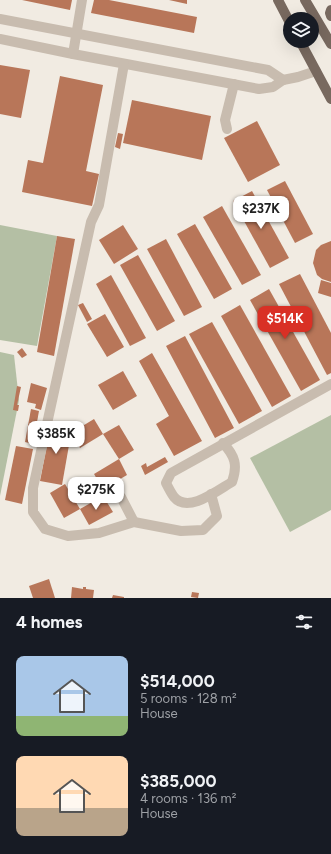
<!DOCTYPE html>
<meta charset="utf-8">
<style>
body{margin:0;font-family:Figtree,sans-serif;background:#20242c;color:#f1f3f6;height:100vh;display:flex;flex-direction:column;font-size:15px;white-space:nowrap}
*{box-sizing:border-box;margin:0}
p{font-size:13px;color:#9ea1a6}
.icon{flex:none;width:22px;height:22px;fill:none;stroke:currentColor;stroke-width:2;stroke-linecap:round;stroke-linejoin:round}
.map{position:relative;height:598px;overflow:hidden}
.drawer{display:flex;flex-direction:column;background:#171b24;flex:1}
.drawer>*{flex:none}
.controls{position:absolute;left:283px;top:12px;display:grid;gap:8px}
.controls a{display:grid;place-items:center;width:36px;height:36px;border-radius:50%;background:#171b24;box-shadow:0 4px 16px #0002;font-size:20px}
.price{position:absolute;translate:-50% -34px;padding:0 9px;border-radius:8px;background:#fff;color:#222;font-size:13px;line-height:26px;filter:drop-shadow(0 1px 2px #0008)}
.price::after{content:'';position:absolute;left:50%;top:24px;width:12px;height:9px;margin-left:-6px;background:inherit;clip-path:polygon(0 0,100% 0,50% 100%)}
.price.on{background:#d93025;color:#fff}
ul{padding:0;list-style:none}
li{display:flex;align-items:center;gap:12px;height:100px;padding:0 16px}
li span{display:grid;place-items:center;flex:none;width:112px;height:80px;border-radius:8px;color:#555}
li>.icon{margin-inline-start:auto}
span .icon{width:48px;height:48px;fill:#fffc;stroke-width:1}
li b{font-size:17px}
h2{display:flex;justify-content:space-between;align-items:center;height:48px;padding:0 16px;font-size:17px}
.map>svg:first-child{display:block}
.green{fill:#b4bfa4}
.building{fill:#b87659}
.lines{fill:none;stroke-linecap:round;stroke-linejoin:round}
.minor{stroke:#c8bcaf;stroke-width:10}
.major{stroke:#78695f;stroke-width:10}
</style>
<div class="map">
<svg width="331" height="598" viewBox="0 0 331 598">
<rect width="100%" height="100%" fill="#f1ebe2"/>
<!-- green -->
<g class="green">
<polygon points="0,225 57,236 37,346 0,340"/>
<polygon points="0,352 14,355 19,400 0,496"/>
<polygon points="331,415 331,510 290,532 250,458"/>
</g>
<!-- building -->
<g class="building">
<polygon points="22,0 72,0 70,10"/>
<polygon points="94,0 109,0 197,17 194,33 91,13"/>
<polygon points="169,0 187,0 187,4"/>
<polygon points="0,65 30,70 21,118 0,114"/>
<polygon points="60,76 103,85 86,171 99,174 92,206 22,192 28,160 43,163"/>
<polygon points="132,100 211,116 202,160 123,143"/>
<polygon points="257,121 280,165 248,182 224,138"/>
<polygon points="118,133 123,134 120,149 115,147"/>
<polygon points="285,181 313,234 295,243 267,190"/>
<polygon points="252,191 289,258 270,268 233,201"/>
<polygon points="222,206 261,275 242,285 203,217"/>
<polygon points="195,224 232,289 214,299 177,234"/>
<polygon points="123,225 138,249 114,264 99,240"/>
<polygon points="57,236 75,239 54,356 37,352"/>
<polygon points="166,239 202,307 184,316 147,249"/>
<polygon points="331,241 331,282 322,279 317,275 313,263 316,250 321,245"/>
<polygon points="138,255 175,321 157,331 120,265"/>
<polygon points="300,274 331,333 331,373 327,375 279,284"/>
<polygon points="111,275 146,338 130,346 96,284"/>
<polygon points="321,280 331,283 331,297 318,293"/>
<polygon points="269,289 320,380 301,391 250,300"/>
<polygon points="83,303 92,319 87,322 78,305"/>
<polygon points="240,305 291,396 272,407 221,316"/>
<polygon points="105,314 124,347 107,357 87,324"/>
<polygon points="212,322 262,411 239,424 189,334"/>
<polygon points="185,336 234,428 215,438 166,346"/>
<polygon points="22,348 27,355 22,358 17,352"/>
<polygon points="152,353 202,441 174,456 156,424 169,416 139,361"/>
<polygon points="123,371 137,396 113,410 98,385"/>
<polygon points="31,383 47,388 41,410 35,408 36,404 27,402"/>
<polygon points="17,386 21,387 17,405 19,405 18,411 13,410"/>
<polygon points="31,409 39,411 33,444 25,442"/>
<polygon points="94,419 103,434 80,448 71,433"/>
<polygon points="51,424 72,428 62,485 40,481"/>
<polygon points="119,425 134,450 119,459 103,434"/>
<polygon points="16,446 33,449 22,504 5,500"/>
<polygon points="165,457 168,462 145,475 141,466 146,463 147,467"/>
<polygon points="119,459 127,475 103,489 94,474"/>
<polygon points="65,484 80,509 64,518 50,493"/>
<polygon points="103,496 113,512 89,525 80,509"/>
<polygon points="49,579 55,598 33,598 29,586"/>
<polygon points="72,587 83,589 83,587 86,587 86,589 94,590 93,598 71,598"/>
<polygon points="192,592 199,593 198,598 191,597"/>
<polygon points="113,595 124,597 124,598 112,598"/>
</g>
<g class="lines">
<!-- minor -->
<g class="minor">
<polyline points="0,19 268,70 283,80"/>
<polyline points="0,39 73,54 259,89 273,87 283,80 298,77 316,71"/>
<polyline points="73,54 82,0"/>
<polyline points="124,64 99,205 91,222 33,488 33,512 45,529 68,536 99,533 134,522 181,531 203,530 217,516 211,494"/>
<polyline points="227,129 225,120 234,84"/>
<path d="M 223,443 C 235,456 238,465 232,482 C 218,490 188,514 174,497 C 171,493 168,487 166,483 L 171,473 L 331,384"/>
<polyline points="121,497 134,522"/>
</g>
<!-- major -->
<g class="major">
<polyline points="278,0 290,23"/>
<polyline points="305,0 331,44"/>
<polyline points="331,10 330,13 331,16"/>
<polyline points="300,41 331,99"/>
</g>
</g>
</svg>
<div class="controls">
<a><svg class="icon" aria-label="layers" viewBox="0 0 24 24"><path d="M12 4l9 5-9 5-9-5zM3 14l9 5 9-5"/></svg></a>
</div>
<b class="price" style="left:261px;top:230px">$237K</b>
<b class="price on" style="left:285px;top:340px">$514K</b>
<b class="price" style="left:56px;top:455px">$385K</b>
<b class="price" style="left:96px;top:511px">$275K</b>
</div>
<section class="drawer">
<h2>4 homes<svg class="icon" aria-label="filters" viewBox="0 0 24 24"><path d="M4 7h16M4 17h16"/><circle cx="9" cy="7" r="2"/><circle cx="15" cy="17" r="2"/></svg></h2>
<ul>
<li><span style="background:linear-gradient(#a9c7e8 75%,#8fb573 0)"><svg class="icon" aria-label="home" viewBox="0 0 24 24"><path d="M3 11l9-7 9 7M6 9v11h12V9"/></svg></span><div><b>$514,000</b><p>5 rooms · 128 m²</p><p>House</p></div></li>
<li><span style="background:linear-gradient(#ffd9b3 65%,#b9a48a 0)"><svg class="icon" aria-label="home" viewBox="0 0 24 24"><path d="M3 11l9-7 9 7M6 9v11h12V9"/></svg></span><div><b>$385,000</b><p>4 rooms · 136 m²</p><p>House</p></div></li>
</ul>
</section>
